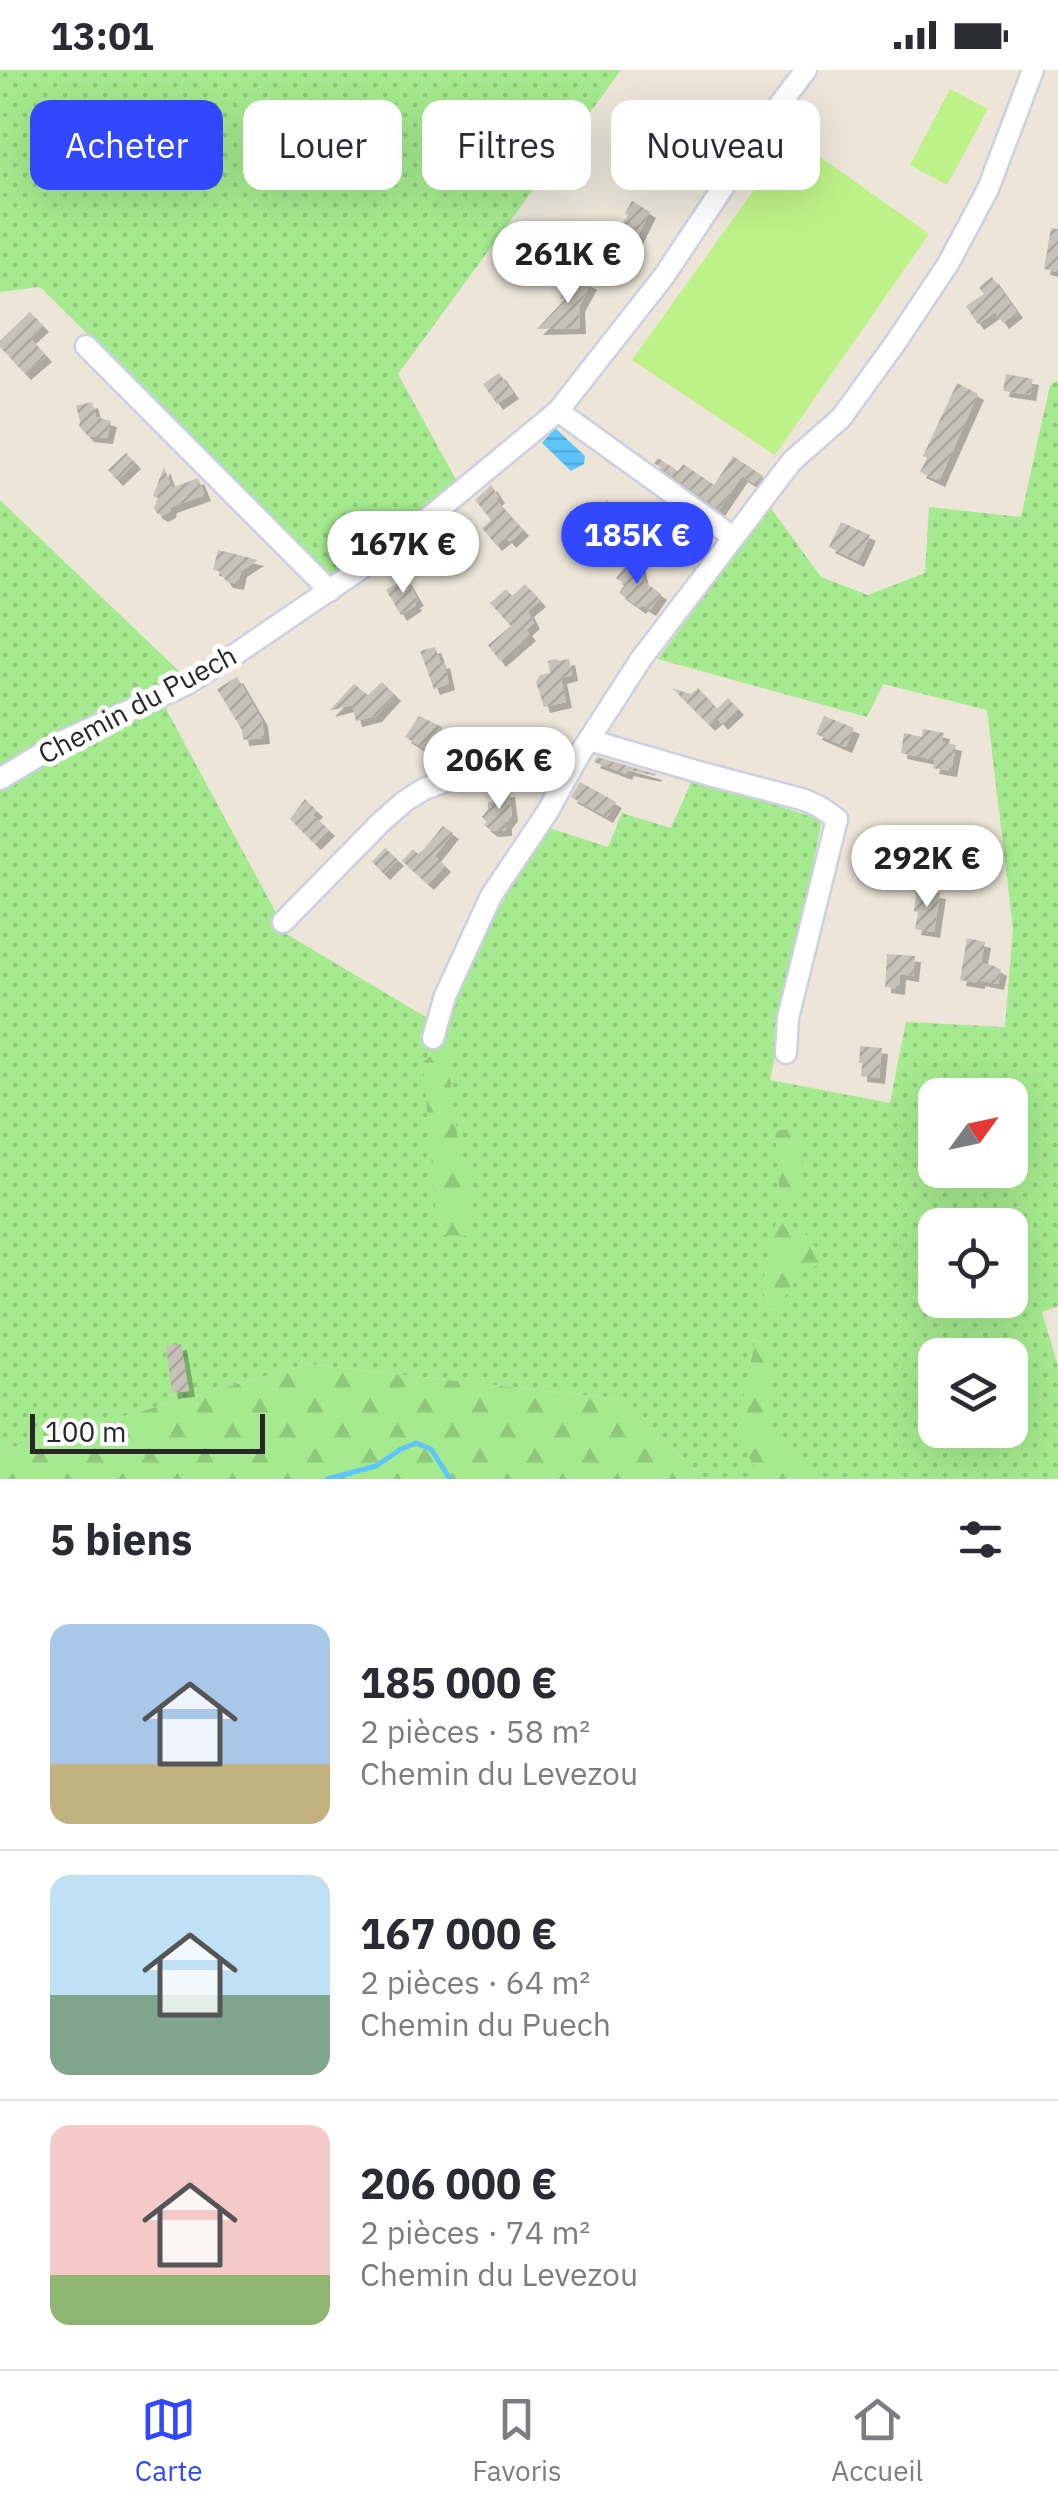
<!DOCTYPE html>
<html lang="fr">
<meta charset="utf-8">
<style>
body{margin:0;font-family:"IBM Plex Sans",sans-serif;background:#f2f2f3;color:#2b2b33;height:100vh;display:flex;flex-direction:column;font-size:38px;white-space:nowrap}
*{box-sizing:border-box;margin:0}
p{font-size:32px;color:#7c7c81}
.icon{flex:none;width:55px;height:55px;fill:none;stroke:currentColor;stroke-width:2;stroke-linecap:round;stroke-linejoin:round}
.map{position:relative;height:1409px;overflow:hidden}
.details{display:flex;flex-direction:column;background:#fff;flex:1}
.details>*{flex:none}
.top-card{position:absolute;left:30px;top:30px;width:1000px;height:90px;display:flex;gap:20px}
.needle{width:65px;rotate:57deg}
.fabs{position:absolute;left:918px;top:1008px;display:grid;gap:20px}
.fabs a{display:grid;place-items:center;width:110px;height:110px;border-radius:20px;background:#fff;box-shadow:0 10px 40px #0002;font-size:50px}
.scale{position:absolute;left:30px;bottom:25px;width:235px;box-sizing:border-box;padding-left:10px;border:5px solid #282828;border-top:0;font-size:28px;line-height:35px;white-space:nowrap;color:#282828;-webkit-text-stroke:8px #fff;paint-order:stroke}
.price{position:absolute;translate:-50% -85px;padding:0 22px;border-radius:35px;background:#fff;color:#222;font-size:32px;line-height:65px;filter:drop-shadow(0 2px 5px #0008)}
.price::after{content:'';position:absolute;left:50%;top:60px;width:30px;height:22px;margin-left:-15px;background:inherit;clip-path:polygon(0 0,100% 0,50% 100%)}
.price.active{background:#3248ff;color:#fff}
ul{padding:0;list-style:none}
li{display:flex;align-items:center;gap:30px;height:250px;padding:0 50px}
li+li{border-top:2px solid #e1e1e2}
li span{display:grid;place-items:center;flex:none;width:280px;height:200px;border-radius:20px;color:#555}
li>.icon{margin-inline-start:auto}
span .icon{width:120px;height:120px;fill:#fffc;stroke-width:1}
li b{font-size:42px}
h2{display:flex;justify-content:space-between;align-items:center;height:120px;padding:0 50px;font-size:42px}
.chip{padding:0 35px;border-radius:20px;background:#fff;box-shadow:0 10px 40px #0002;font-size:35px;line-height:90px}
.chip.active{background:#3248ff;color:#fff}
.status{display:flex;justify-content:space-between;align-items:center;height:70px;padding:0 50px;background:#fff;direction:ltr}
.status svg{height:28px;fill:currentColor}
.tabs{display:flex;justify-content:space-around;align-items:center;height:140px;border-top:2px solid #e1e1e2;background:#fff;font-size:28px;color:#7c7c81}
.tabs a{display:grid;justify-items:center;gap:5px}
.tabs .active{color:#3248ff}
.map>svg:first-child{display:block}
.green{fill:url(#green-dots);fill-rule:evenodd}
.forest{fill:url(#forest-firs)}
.pitch{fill:#bdf288}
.water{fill:url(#water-rules)}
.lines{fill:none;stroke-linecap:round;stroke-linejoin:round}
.stream{stroke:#5ec5fb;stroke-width:5}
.building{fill:url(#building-hatch);filter:url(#shadow)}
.minor-casing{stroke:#cdcfe3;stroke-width:25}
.minor{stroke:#fff;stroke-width:20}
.labels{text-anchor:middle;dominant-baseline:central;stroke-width:10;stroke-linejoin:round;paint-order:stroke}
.street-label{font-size:28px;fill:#282828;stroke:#fff}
</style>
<div class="status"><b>13:01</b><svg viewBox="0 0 49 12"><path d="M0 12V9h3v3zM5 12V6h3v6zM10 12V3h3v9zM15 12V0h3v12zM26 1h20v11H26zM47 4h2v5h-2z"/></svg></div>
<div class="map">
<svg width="1058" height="1409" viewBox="0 0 1058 1409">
<defs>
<pattern id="green-dots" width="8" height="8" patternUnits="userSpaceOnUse" patternTransform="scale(2.5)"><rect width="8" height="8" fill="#a5ea8e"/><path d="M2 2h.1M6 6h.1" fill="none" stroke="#8ec97a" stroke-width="1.8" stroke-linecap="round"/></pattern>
<pattern id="forest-firs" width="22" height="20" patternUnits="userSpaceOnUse" patternTransform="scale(2.5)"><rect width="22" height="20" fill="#a5ea8e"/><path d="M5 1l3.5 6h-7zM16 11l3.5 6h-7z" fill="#8ec97a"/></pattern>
<pattern id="water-rules" width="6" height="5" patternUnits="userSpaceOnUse" patternTransform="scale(2.5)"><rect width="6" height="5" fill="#5ec5fb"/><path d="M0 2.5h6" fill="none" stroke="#52a9d7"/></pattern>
<pattern id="building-hatch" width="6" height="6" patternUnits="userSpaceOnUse" patternTransform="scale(2.5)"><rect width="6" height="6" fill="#c7c2b8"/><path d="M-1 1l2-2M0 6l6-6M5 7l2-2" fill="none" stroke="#aba79e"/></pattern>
<filter id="shadow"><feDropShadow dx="6" dy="6" stdDeviation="0" flood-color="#0004"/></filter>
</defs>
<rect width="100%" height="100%" fill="#ece5d8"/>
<!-- green -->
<g class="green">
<polygon points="0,0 621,0 398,304 459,415 336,510 40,217 0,222"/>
<path d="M 1058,310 L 1058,1236 L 1042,1242 L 1058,1296 L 1058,1409 L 706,1409 L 616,1329 L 308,1294 L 0,1381 L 0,430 L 183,605 L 166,639 L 288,865 L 429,949 L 549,758 L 608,777 L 622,743 L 671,758 L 693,708 L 822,750 L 770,1010 L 890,1033 L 906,952 L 1005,957 L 1013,858 L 987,640 L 883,614 L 867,647 L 658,589 L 770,437 L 821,507 L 868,525 L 925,503 L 929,437 L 1021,447 L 1050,315 ZM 935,1025 L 1010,1025 L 1010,1100 L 935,1100 ZM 935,1155 L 1010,1155 L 1010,1230 L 935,1230 ZM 935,1285 L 1010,1285 L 1010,1360 L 935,1360 Z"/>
</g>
<!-- forest -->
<g class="forest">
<polygon points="448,974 450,1007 458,1070 475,1123 468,1166 438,1165 423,992"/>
<polygon points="802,1057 803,1124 780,1129 775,1061"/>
<polygon points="776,1151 804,1162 827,1192 799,1202 778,1239 764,1230 764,1205"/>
<polygon points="757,1262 770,1281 767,1336 775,1372 816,1409 761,1409 736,1364"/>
<polygon points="308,1294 616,1329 706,1409 0,1409 0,1381"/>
</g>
<!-- pitch -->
<g class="pitch">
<polygon points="950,19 988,39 947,115 910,95"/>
<polygon points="792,67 929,164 775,385 632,290"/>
</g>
<!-- water -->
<polygon class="water" points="555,358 585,386 584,394 571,401 542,373"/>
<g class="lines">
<!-- stream -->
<polyline class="stream" points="327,1409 376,1396 401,1379 416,1373 431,1379 450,1409"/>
</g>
<!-- building -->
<g class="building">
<polygon points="679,43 709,50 704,70 701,69 697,90 678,86 684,56 677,55"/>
<polygon points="632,131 650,142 633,176 615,165 628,145 625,143"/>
<polygon points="1051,158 1058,159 1058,202 1044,199"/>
<polygon points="572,204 591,214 579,236 580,258 537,259 565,229 560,229"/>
<polygon points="992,207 1017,242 1003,253 995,242 978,254 966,236 984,224 979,217"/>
<polygon points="30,242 43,256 30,268 46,286 25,304 0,277 0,271"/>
<polygon points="499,303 513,323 497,334 483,314"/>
<polygon points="1006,304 1033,309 1030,325 1003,321"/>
<polygon points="957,313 978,324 939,411 920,402 927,388 923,386"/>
<polygon points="92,332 96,347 111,351 107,368 88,366 79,356 80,352 76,336"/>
<polygon points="126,383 135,393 117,410 108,400"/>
<polygon points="733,386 763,406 756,415 742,406 719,440 654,393 658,388 678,401 683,394 714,415"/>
<polygon points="164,397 172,418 198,408 205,425 171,437 170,442 162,446 157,443 154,438 158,428 153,426"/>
<polygon points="491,415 499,427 496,430 523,460 510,472 506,467 496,475 482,458 491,450 475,430"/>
<polygon points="607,430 619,445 622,442 626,446 636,437 648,451 636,462 631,456 606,478 598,469 598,461 604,456 593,443"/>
<polygon points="841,452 870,465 858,491 829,477"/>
<polygon points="218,480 235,484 258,490 241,501 238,514 227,512 219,501 213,500"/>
<polygon points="639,492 643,511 661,524 650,540 642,535 640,538 619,523 625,514 616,508 627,494"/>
<polygon points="405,508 418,530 414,532 416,535 401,545 386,520"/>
<polygon points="525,514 540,531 528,541 534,553 526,560 530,565 500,591 488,575 511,556 490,533 506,519 512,526"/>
<polygon points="435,577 441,593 444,592 449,614 434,619 420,581"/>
<polygon points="556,589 559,591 569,589 572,605 561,608 566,632 544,637 536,612 540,605 550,603 548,591"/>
<polygon points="237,607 262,650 264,668 243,670 242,660 217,619"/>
<polygon points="382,612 395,625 376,646 356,651 352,635 329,641 354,614 368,625"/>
<polygon points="672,618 691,624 698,618 717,639 728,628 738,639 722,654 717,648 709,655"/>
<polygon points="419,646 442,657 442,662 456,671 459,689 441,693 440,689 405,667"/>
<polygon points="824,646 854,658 846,677 816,664"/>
<polygon points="923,659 944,663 942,672 956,675 951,701 933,698 935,690 901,683 904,663 922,667"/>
<polygon points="597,687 656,704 655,706 628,700 626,704 594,692"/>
<polygon points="580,712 616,732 607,747 571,727"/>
<polygon points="509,721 512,745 506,753 506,760 492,761 484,755 487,752 482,747 488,739 488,732 494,732 493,723"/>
<polygon points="305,729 317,741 313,745 329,760 315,774 290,749"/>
<polygon points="443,756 453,763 435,786 445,796 428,814 402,791 413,779 418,784 424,779"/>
<polygon points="385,778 398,790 384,804 372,792"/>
<polygon points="917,819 940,823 934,862 915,859 918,842 914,841"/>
<polygon points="967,868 985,872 981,893 994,896 1001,900 998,914 979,910 979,913 960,910"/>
<polygon points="887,884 915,886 913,906 900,904 899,919 885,917"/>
<polygon points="860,976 882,978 879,1008 861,1006 862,993 859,993"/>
<polygon points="181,1274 189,1321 172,1323 166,1276"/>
</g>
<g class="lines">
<defs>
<g id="minor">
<polyline points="86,276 330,521"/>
<polyline points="558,341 733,467"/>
<polyline points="589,670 706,704 805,730 820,737 837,749 788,948 786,983"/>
<polyline points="0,709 63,671 183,616 234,585 397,474 558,341 664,206 768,50 806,0"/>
<polyline points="283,852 381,752 405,731 424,719 474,701 579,685"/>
<polyline points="433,968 445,926 491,826 548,741 579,685 641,589 792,391 841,348 896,272 948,194 988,119 1033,0"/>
</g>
</defs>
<!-- minor casing -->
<use href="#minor" class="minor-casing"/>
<!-- minor -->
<use href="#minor" class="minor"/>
</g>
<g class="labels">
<!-- street labels -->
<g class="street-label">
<text transform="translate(137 634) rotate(-28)">Chemin du Puech</text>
</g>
</g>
</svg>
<div class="fabs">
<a><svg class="needle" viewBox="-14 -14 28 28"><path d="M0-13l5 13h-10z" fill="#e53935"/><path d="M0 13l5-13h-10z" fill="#7c7c81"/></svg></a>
<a><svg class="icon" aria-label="locate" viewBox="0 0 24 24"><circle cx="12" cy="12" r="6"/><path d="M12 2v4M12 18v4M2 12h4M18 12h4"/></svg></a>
<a><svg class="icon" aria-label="layers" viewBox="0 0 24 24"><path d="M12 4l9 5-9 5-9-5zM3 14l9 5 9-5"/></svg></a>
</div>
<div class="scale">100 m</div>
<b class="price" style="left:568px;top:236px">261K €</b>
<b class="price active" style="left:637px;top:517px">185K €</b>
<b class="price" style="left:403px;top:526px">167K €</b>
<b class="price" style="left:499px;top:742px">206K €</b>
<b class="price" style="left:927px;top:840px">292K €</b>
<div class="top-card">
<a class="chip active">Acheter</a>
<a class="chip">Louer</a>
<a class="chip">Filtres</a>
<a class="chip">Nouveau</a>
</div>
</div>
<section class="details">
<h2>5 biens<svg class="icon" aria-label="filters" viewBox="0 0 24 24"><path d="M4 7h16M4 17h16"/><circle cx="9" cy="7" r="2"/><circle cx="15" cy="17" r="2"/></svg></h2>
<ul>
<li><span style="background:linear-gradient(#a9c7e8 70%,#c2b280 0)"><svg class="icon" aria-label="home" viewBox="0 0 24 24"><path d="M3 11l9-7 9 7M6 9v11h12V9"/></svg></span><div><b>185 000 €</b><p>2 pièces · 58 m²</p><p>Chemin du Levezou</p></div></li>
<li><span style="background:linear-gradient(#bfe0f5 60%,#7fa58c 0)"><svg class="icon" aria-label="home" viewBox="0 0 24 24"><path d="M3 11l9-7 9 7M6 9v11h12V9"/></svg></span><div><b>167 000 €</b><p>2 pièces · 64 m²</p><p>Chemin du Puech</p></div></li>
<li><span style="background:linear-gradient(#f6c9c9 75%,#8fb573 0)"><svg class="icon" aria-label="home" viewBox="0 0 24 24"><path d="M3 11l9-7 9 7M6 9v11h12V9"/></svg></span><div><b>206 000 €</b><p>2 pièces · 74 m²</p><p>Chemin du Levezou</p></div></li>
</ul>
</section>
<nav class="tabs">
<a class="active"><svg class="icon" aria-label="map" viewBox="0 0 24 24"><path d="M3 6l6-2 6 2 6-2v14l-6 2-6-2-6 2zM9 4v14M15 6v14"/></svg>Carte</a>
<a><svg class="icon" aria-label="saved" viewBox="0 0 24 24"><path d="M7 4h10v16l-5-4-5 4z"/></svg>Favoris</a>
<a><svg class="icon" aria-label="home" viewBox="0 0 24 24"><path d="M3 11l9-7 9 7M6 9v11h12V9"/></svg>Accueil</a>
</nav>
